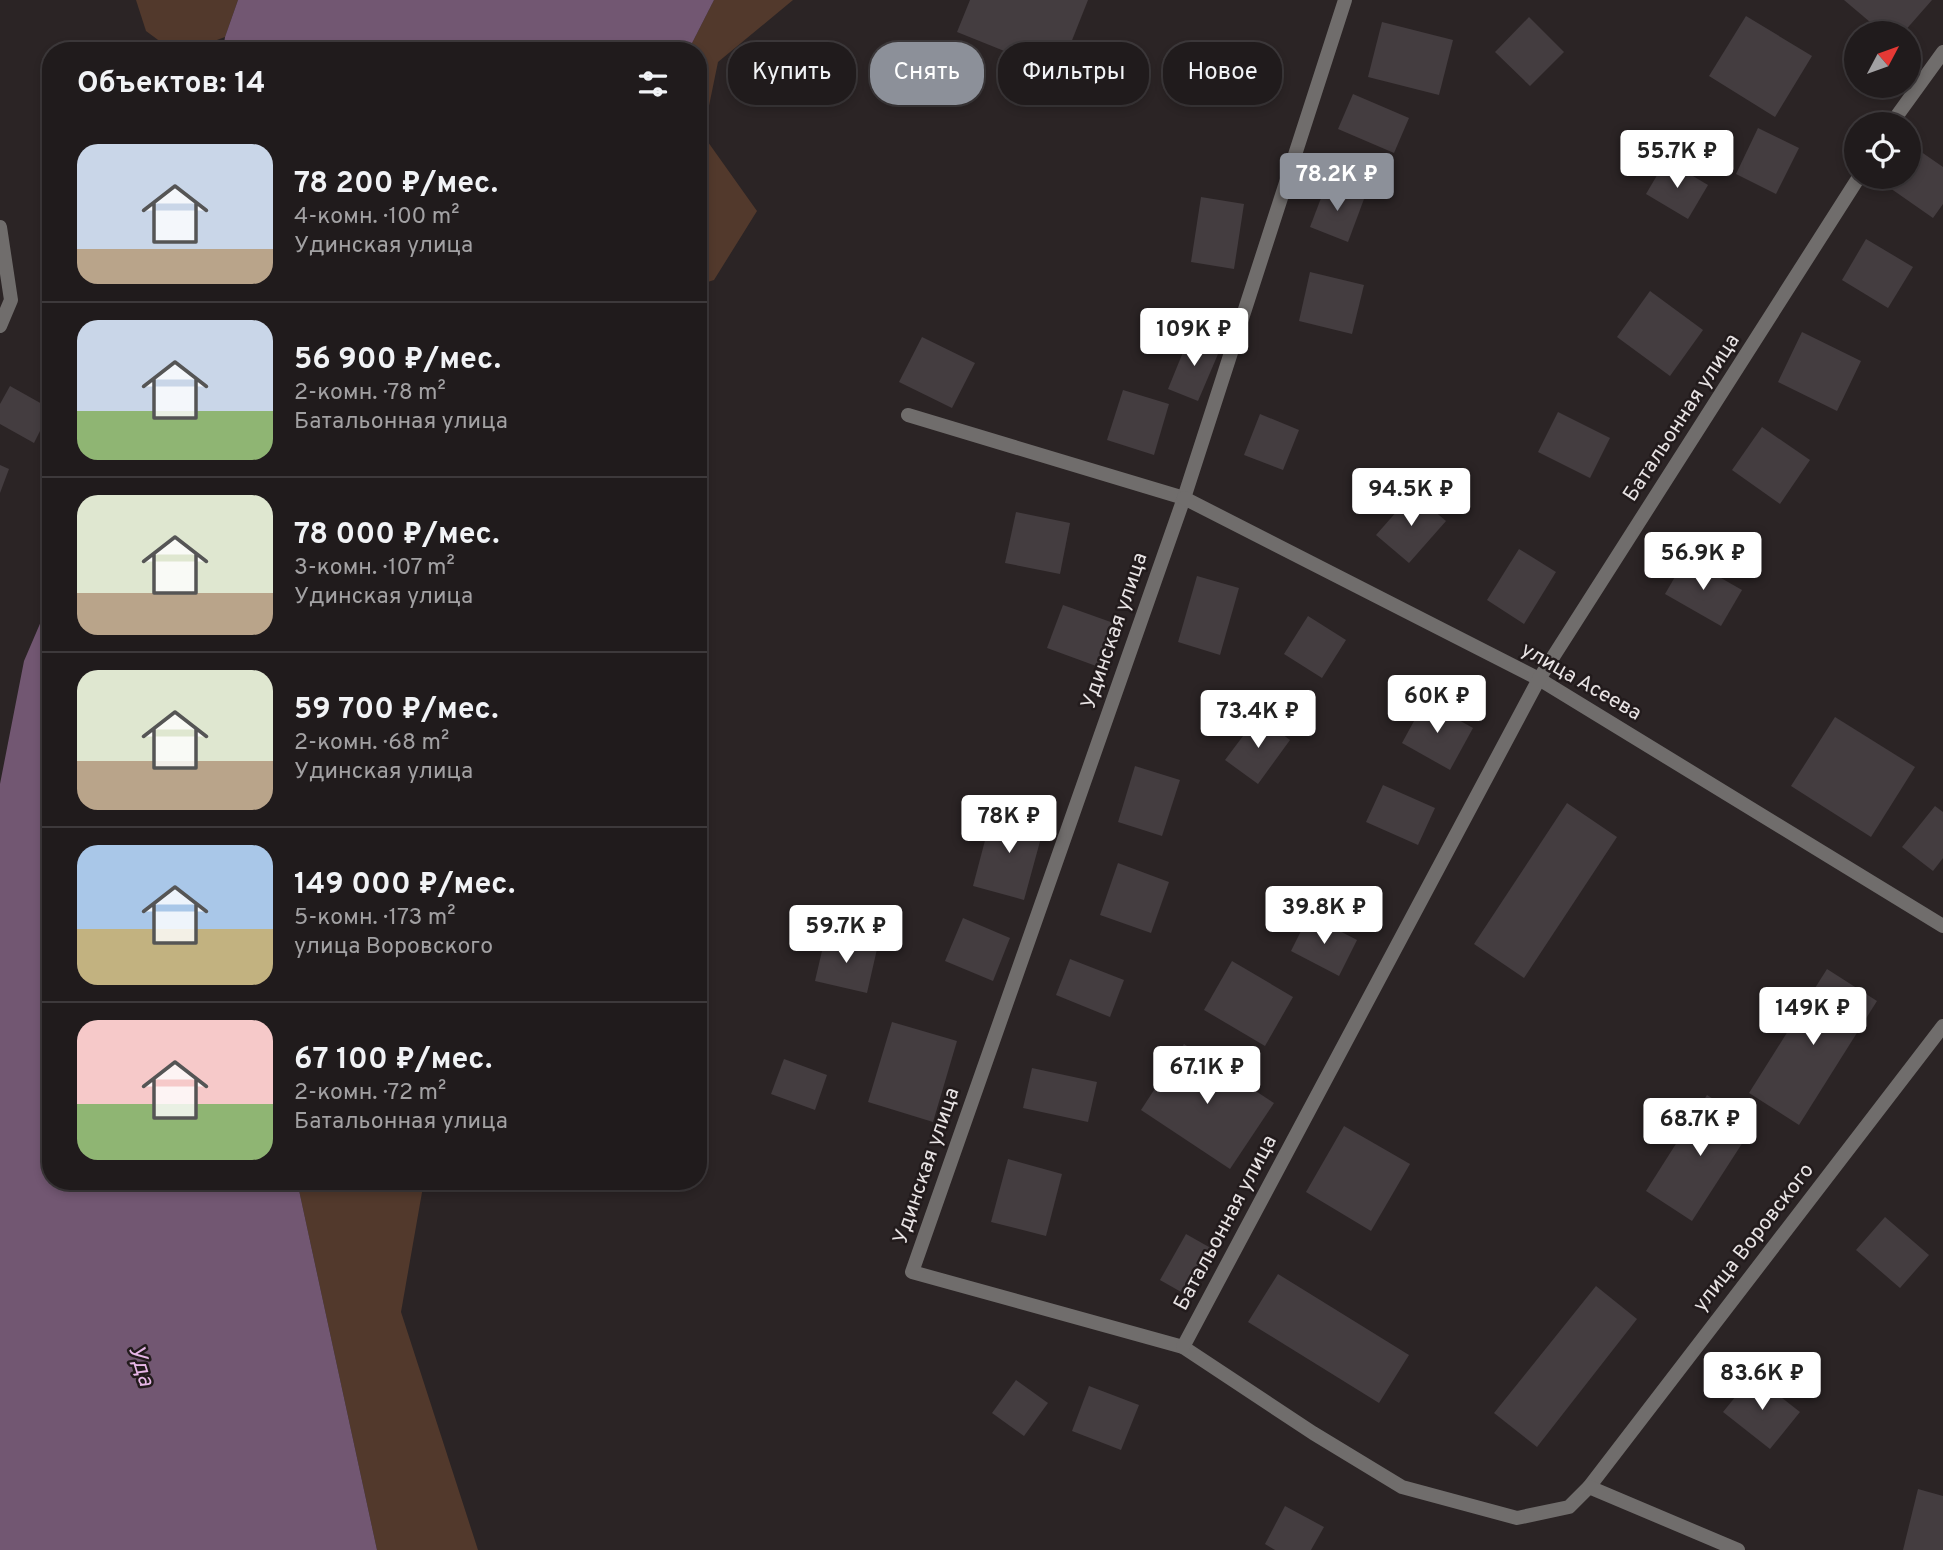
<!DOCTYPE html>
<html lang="ru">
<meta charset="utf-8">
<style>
body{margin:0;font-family:Overpass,sans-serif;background:#2d2829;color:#f1f3f6;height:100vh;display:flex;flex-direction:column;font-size:26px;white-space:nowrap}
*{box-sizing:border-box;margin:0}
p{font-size:23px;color:#a2a1a3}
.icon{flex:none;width:38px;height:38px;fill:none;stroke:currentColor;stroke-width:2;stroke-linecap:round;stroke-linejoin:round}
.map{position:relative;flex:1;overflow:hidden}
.panel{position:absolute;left:42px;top:42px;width:665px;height:1148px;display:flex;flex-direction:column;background:#201b1c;border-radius:28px;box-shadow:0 4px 10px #0003,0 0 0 2px #3d393b}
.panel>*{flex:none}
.banner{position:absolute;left:728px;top:42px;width:665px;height:63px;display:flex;gap:14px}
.needle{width:46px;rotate:49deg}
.buttons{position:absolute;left:1844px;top:21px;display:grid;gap:14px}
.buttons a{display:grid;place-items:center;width:77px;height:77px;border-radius:50%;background:#201b1c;box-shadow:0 4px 10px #0003,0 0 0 2px #3d393b;font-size:35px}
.price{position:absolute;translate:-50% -60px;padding:0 16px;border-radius:7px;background:#fff;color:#222;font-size:23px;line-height:46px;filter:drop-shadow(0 2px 4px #0008)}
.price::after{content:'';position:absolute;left:50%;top:42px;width:21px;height:16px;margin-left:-10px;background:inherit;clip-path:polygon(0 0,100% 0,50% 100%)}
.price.selected{background:#8c9099;color:#fff}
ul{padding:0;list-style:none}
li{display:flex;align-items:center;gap:21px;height:175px;padding:0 35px}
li+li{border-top:2px solid #3d393b}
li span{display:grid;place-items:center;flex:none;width:196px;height:140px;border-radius:21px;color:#555}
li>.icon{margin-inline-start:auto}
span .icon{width:84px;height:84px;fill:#fffc;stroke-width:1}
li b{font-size:30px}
h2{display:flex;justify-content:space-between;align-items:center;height:84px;padding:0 35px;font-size:30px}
.pill{padding:0 24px;border-radius:28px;background:#201b1c;box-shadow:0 4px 10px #0003,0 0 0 2px #3d393b;font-size:24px;line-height:63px}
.pill.selected{background:#8c9099;color:#fff}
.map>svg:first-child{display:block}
.green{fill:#52392c}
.water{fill:#725772}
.building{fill:#443d40}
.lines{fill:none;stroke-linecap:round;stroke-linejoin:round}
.lane{stroke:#706d6c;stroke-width:14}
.street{stroke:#706d6c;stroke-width:14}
.labels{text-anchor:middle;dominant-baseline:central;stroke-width:5;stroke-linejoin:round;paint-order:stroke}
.street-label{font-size:21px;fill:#e8e3e4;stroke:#221b1c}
.water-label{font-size:23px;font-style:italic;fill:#e7b7e7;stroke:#221b1c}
</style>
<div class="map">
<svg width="1943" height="1550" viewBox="0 0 1943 1550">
<rect width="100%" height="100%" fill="#2b2425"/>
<!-- green -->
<g class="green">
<polygon points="136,0 238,0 225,37 187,51 173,51 146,31"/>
<polygon points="714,0 793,0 718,62 703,135 757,211 714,280 698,285 698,51 688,51"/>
<polygon points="297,1181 424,1181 401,1312 478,1550 377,1550"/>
</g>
<!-- water -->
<g class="water">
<polygon points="238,0 714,0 688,51 223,51 225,37"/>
<polygon points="51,598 51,1181 297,1181 377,1550 0,1550 0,784 24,661"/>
</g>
<!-- building -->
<g class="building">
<polygon points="970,0 1088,0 1059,73 957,32"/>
<polygon points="1844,0 1932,0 1903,33 1883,33"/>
<polygon points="1746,16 1812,56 1775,117 1709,76"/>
<polygon points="1529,17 1564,52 1530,86 1495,52"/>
<polygon points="1382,22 1453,40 1439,95 1368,77"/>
<polygon points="1353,94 1409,118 1394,153 1338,129"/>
<polygon points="1758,128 1799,148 1776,194 1736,174"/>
<polygon points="1917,149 1943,167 1943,204 1933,218 1890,188 1898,177 1909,177 1909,160"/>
<polygon points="1666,160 1708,185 1688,219 1646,194"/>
<polygon points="1326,185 1364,199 1348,242 1310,227"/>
<polygon points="1201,197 1244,204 1234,269 1191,262"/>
<polygon points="1866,239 1913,267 1888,308 1842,280"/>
<polygon points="1310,272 1364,285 1352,334 1299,321"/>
<polygon points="1650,291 1703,330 1670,376 1617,337"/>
<polygon points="1802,332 1861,361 1837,411 1778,382"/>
<polygon points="1190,335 1221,347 1198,401 1168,389"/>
<polygon points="922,337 975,363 952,408 899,382"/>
<polygon points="10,386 51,409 34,443 0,424 0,404"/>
<polygon points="1123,390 1169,404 1154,455 1107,440"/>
<polygon points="1558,412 1610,438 1590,478 1538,452"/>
<polygon points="1260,414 1299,430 1283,470 1244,455"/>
<polygon points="1762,427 1810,460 1780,504 1732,470"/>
<polygon points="0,465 9,469 0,493"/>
<polygon points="1413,493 1446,521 1409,563 1376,535"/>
<polygon points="1016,512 1070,523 1060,574 1005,563"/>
<polygon points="1519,549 1556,572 1524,624 1487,600"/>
<polygon points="1686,558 1742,590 1721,626 1665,594"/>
<polygon points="1197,576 1239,588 1220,655 1178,642"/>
<polygon points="1063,605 1122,626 1107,670 1047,648"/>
<polygon points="1308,616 1346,640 1322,678 1284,654"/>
<polygon points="1425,701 1473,728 1450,770 1402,743"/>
<polygon points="1258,716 1290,740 1258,784 1225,760"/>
<polygon points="1835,717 1915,767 1871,837 1791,786"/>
<polygon points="1135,766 1180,780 1162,836 1118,822"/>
<polygon points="1383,785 1435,808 1418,845 1366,822"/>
<polygon points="1567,803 1617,837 1524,978 1474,944"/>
<polygon points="1935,806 1943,812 1943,858 1933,871 1902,847"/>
<polygon points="993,810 1045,823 1024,900 973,886"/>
<polygon points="1118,863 1169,882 1151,933 1100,915"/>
<polygon points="1309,915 1357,940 1339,976 1291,951"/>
<polygon points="963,918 1010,938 993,981 945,961"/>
<polygon points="825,938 877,949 867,993 815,981"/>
<polygon points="1070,959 1124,980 1110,1017 1056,995"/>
<polygon points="1232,961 1293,997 1265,1046 1204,1010"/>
<polygon points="1827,969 1877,1001 1799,1125 1749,1093"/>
<polygon points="892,1022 957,1041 933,1122 868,1102"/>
<polygon points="1184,1044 1274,1103 1230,1169 1141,1110"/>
<polygon points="784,1059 827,1075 815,1110 771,1094"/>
<polygon points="1032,1068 1097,1082 1088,1122 1023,1108"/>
<polygon points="1707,1095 1754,1125 1692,1221 1646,1191"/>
<polygon points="1344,1126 1410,1164 1371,1231 1306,1192"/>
<polygon points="1008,1159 1062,1174 1046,1236 991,1222"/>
<polygon points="1885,1217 1929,1255 1900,1288 1856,1250"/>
<polygon points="1186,1234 1216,1251 1190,1297 1160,1280"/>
<polygon points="1278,1274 1409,1355 1379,1403 1248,1322"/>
<polygon points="1596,1286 1637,1319 1537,1447 1494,1413"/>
<polygon points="1753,1375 1800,1412 1770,1449 1723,1412"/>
<polygon points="1016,1380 1048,1403 1024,1436 992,1413"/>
<polygon points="1089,1386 1139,1405 1121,1450 1072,1431"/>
<polygon points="1918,1489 1943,1496 1943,1550 1903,1550"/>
<polygon points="1285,1506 1324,1527 1311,1550 1275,1550 1265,1544"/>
</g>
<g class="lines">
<!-- lane -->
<polyline class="lane" points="908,415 1184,498"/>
<!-- street -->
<g class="street">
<polyline points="1345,0 1184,498 912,1272 1183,1347 1313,1433 1402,1487 1517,1518 1569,1507 1589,1487 1943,1026"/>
<polyline points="1891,124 1943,52"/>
<polyline points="0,227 11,300 0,326"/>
<polyline points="1184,498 1539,679 1943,926"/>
<polyline points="1183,1347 1539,679 1859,177"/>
<polyline points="1589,1487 1738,1550"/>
</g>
</g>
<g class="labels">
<!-- street labels -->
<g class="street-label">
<text transform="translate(1682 418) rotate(-57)">Батальонная улица</text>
<text transform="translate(1115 631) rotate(-71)">Удинская улица</text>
<text transform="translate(1581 682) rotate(30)">улица Асеева</text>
<text transform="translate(927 1166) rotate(-71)">Удинская улица</text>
<text transform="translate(1226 1223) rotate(-62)">Батальонная улица</text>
<text transform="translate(1754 1238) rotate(-52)">улица Воровского</text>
</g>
<!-- water labels -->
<g class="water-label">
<text transform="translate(140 1366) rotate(73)">Уда</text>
</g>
</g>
</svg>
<div class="buttons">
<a><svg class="needle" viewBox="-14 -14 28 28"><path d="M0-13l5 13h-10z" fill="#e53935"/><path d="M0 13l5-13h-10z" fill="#a2a1a3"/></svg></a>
<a><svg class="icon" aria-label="locate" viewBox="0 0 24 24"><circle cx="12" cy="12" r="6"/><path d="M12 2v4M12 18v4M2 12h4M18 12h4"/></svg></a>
</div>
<b class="price" style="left:1677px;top:190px">55.7K ₽</b>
<b class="price selected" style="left:1337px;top:213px">78.2K ₽</b>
<b class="price" style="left:1194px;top:368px">109K ₽</b>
<b class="price" style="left:1411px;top:528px">94.5K ₽</b>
<b class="price" style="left:1703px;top:592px">56.9K ₽</b>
<b class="price" style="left:1437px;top:735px">60K ₽</b>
<b class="price" style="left:1258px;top:750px">73.4K ₽</b>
<b class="price" style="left:1009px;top:855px">78K ₽</b>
<b class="price" style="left:1324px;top:946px">39.8K ₽</b>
<b class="price" style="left:846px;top:965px">59.7K ₽</b>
<b class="price" style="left:1813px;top:1047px">149K ₽</b>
<b class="price" style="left:1207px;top:1106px">67.1K ₽</b>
<b class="price" style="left:1700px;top:1158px">68.7K ₽</b>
<b class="price" style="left:1762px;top:1412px">83.6K ₽</b>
<div class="banner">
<a class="pill">Купить</a>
<a class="pill selected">Снять</a>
<a class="pill">Фильтры</a>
<a class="pill">Новое</a>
</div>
<section class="panel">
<h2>Объектов: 14<svg class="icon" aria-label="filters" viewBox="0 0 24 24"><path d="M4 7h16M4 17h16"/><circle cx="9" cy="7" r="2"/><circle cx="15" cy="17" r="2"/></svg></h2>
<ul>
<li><span style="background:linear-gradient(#c9d6e8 75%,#b9a48a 0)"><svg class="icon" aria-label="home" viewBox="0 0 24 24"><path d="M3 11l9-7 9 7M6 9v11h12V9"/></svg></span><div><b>78 200 ₽/мес.</b><p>4-комн. · 100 m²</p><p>Удинская улица</p></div></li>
<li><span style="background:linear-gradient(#c9d6e8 65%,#8fb573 0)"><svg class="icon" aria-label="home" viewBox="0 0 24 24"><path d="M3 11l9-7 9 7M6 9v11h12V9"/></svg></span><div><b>56 900 ₽/мес.</b><p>2-комн. · 78 m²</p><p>Батальонная улица</p></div></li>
<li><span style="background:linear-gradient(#dfe7d0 70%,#b9a48a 0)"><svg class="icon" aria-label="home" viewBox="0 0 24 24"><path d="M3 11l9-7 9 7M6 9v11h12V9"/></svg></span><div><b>78 000 ₽/мес.</b><p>3-комн. · 107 m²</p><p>Удинская улица</p></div></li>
<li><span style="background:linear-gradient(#dfe7d0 65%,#b9a48a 0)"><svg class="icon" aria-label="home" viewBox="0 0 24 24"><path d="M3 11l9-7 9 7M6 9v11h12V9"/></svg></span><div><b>59 700 ₽/мес.</b><p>2-комн. · 68 m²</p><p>Удинская улица</p></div></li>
<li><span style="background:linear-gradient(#a9c7e8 60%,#c2b280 0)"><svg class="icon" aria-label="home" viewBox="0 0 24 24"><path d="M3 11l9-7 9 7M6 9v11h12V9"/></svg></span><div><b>149 000 ₽/мес.</b><p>5-комн. · 173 m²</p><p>улица Воровского</p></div></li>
<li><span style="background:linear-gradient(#f6c9c9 60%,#8fb573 0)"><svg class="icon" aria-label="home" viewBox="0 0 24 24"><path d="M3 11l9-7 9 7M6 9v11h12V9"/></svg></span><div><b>67 100 ₽/мес.</b><p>2-комн. · 72 m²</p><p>Батальонная улица</p></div></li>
</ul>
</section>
</div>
